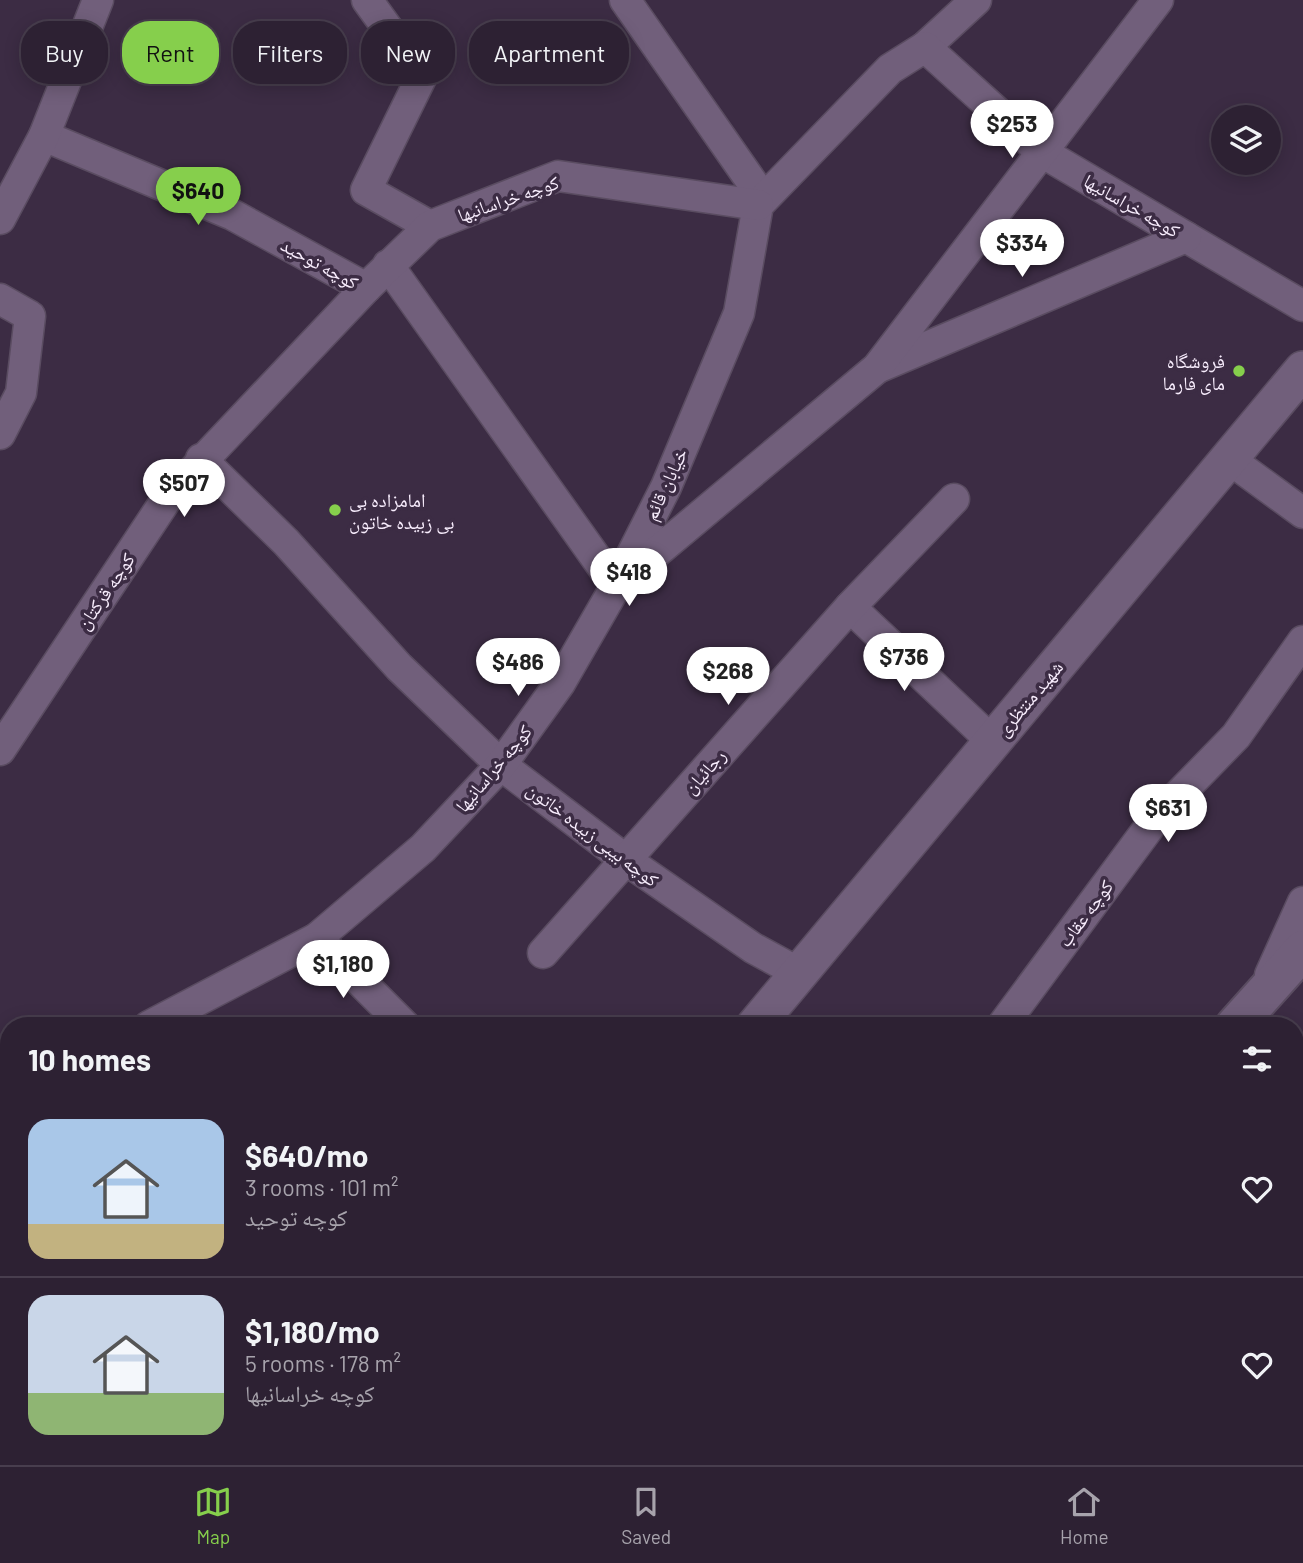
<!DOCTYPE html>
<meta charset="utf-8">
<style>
body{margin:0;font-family:Barlow,"Noto Naskh Arabic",sans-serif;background:#35293b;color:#f1f3f6;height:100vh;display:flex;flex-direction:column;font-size:26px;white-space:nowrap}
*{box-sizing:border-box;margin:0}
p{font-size:23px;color:#a7a3ac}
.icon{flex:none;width:38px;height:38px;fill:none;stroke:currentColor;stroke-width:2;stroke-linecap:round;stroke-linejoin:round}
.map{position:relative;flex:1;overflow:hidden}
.side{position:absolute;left:0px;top:1017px;width:1304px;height:450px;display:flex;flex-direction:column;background:#2d2133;border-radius:28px 28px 0 0;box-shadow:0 4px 18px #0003,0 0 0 2px #483e4e}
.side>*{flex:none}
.hud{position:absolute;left:21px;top:21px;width:700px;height:63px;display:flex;gap:14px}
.buttons{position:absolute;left:1211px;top:105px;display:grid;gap:14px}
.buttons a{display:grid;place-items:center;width:70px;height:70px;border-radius:50%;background:#2d2133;box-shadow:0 4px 18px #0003,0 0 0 2px #483e4e;font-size:35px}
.price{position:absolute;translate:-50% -60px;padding:0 16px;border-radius:24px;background:#fff;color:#222;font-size:23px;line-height:46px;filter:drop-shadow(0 2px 4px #0008)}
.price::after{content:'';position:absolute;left:50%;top:42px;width:21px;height:16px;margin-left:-10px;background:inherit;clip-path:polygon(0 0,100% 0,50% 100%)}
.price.selected{background:#86cf4c;color:#111}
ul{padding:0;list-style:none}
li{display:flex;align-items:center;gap:21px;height:175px;padding:0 28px}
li+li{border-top:2px solid #483e4e}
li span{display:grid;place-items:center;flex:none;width:196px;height:140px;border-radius:21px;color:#555}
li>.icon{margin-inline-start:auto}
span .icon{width:84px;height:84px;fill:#fffc;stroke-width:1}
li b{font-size:30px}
h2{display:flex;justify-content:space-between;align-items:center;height:84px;padding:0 28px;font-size:30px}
.pill{padding:0 24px;border-radius:28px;background:#2d2133;box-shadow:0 4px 18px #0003,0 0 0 2px #483e4e;font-size:24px;line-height:63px}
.pill.selected{background:#86cf4c;color:#111}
.menu{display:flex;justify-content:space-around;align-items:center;height:98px;border-top:2px solid #483e4e;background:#2d2133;font-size:19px;color:#a7a3ac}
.menu a{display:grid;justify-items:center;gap:4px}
.menu .selected{color:#86cf4c}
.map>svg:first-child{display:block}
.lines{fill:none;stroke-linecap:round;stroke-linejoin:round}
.minor-casing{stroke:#5a4c61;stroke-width:33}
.tertiary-casing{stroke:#5a4c61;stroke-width:40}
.secondary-casing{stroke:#5a4c61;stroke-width:42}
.minor{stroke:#715f7b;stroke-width:30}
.tertiary{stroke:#715f7b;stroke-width:37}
.secondary{stroke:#715f7b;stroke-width:38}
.poi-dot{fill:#86cf4c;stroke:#3c2c44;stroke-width:2.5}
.labels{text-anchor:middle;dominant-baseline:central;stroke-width:7;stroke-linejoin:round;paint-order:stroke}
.street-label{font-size:19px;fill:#f8edfd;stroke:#3c2c44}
.poi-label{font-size:19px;fill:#f8edfd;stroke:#3c2c44;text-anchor:end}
</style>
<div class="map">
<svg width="1303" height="1465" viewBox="0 0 1303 1465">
<rect width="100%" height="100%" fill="#3c2c44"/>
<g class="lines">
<defs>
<g id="minor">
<polyline points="367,0 422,76 366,190 430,226"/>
<polyline points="625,0 763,198"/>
<polyline points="925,47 976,0"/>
<polyline points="44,136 233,215 366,288"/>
<polyline points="0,219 44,136 98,0"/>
<polyline points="388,265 616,586 666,487 739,313 758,205 890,69 925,47 1040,151 1303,306"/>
<polyline points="0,299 30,316 21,393 0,434"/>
<polyline points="877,368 1186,237"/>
<polyline points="201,459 286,542 399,667 501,765 626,860 753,948 799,973"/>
<polyline points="1229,459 1303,513"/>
<polyline points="850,607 993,742"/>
<polyline points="0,750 168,497 366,288 430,226 558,176 758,205"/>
<polyline points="317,938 405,1026"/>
<polyline points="543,953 850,607 954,499"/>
<polyline points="1270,975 1303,902"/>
<polyline points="149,1026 317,938 423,848 501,765 560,683 616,586 877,368 1158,0"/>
<polyline points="1002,1026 1156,818 1236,736 1303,641"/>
<polyline points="0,1103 9,1098"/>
<polyline points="1295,1198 1303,1210"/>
<polyline points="1295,1270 1303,1262"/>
<polyline points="1295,1297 1303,1305"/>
<polyline points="0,1338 9,1328"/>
<polyline points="441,1458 446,1465"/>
<polyline points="1083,1458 1090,1465"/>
<polyline points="88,1465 94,1458"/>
<polyline points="645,1465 651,1458"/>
</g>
<g id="tertiary">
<polyline points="755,1026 1303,370"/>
<polyline points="0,1233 9,1243"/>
<polyline points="264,1458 273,1465"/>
<polyline points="386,1465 392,1458"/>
</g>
<g id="secondary">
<polyline points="1235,1026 1303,950"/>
<polyline points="836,1465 842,1458"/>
</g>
</defs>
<!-- minor casing -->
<use href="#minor" class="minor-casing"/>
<!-- tertiary casing -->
<use href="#tertiary" class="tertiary-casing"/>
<!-- secondary casing -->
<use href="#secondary" class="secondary-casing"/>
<!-- minor -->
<use href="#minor" class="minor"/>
<!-- tertiary -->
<use href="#tertiary" class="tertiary"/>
<!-- secondary -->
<use href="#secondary" class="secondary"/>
</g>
<!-- markers -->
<g class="poi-dot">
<circle cx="1239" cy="371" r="7"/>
<circle cx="335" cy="510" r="7"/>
</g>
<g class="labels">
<!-- street labels -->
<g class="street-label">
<text transform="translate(508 198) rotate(-19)">کوچه خراسانبها</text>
<text transform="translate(1132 205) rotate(30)">کوچه خراسانیها</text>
<text transform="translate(320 263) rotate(29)">کوچه توحید</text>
<text transform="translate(665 484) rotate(-65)">خیابان قائم</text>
<text transform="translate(105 591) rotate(-56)">کوچه قرکتان</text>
<text transform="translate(1029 698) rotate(-50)">شهید منتظری</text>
<text transform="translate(493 768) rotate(-50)">کوچه خراسانیها</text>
<text transform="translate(704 771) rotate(-48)">رجائیان</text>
<text transform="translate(593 834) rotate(37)">کوچه بیبی زبیده خاتون</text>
<text transform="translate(1085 913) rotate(-53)">کوچه عقاب</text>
</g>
<!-- poi labels -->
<g class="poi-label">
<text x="1225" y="360">فروشگاه<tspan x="1225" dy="22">مای فارما</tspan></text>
<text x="349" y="499" text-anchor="start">امامزاده بی<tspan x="349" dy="22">بی زبیده خاتون</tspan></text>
</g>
</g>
</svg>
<div class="buttons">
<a><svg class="icon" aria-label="layers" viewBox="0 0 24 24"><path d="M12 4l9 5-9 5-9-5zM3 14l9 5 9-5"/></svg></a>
</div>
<b class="price" style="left:1012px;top:160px">$253</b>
<b class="price selected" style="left:198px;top:227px">$640</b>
<b class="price" style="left:1022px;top:279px">$334</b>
<b class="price" style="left:184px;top:519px">$507</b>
<b class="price" style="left:629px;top:608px">$418</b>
<b class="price" style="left:904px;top:693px">$736</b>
<b class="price" style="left:518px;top:698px">$486</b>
<b class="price" style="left:728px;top:707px">$268</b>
<b class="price" style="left:1168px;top:844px">$631</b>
<b class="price" style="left:343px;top:1000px">$1,180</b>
<div class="hud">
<a class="pill">Buy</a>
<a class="pill selected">Rent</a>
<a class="pill">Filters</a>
<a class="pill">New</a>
<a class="pill">Apartment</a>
</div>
<section class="side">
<h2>10 homes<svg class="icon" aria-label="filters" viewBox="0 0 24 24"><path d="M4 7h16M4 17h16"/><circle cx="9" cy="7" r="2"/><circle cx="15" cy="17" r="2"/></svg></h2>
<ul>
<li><span style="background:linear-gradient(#a9c7e8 75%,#c2b280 0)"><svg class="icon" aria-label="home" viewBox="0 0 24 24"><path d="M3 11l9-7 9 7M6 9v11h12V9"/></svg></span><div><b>$640/mo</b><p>3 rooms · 101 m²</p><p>کوچه توحید</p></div><svg class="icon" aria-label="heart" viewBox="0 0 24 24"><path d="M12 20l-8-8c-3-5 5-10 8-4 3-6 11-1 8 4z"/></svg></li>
<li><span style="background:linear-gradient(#c9d6e8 70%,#8fb573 0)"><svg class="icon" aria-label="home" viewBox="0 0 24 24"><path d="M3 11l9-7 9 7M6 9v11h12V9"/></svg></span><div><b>$1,180/mo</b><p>5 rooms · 178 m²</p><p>کوچه خراسانیها</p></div><svg class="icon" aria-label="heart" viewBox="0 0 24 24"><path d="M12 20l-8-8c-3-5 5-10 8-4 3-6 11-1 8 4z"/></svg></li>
</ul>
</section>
</div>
<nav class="menu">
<a class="selected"><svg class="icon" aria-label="map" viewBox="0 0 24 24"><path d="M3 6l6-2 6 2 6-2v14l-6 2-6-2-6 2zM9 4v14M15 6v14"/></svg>Map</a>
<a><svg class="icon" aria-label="saved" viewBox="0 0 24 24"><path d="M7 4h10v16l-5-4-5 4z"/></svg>Saved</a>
<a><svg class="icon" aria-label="home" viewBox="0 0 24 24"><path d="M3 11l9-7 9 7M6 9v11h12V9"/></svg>Home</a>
</nav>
